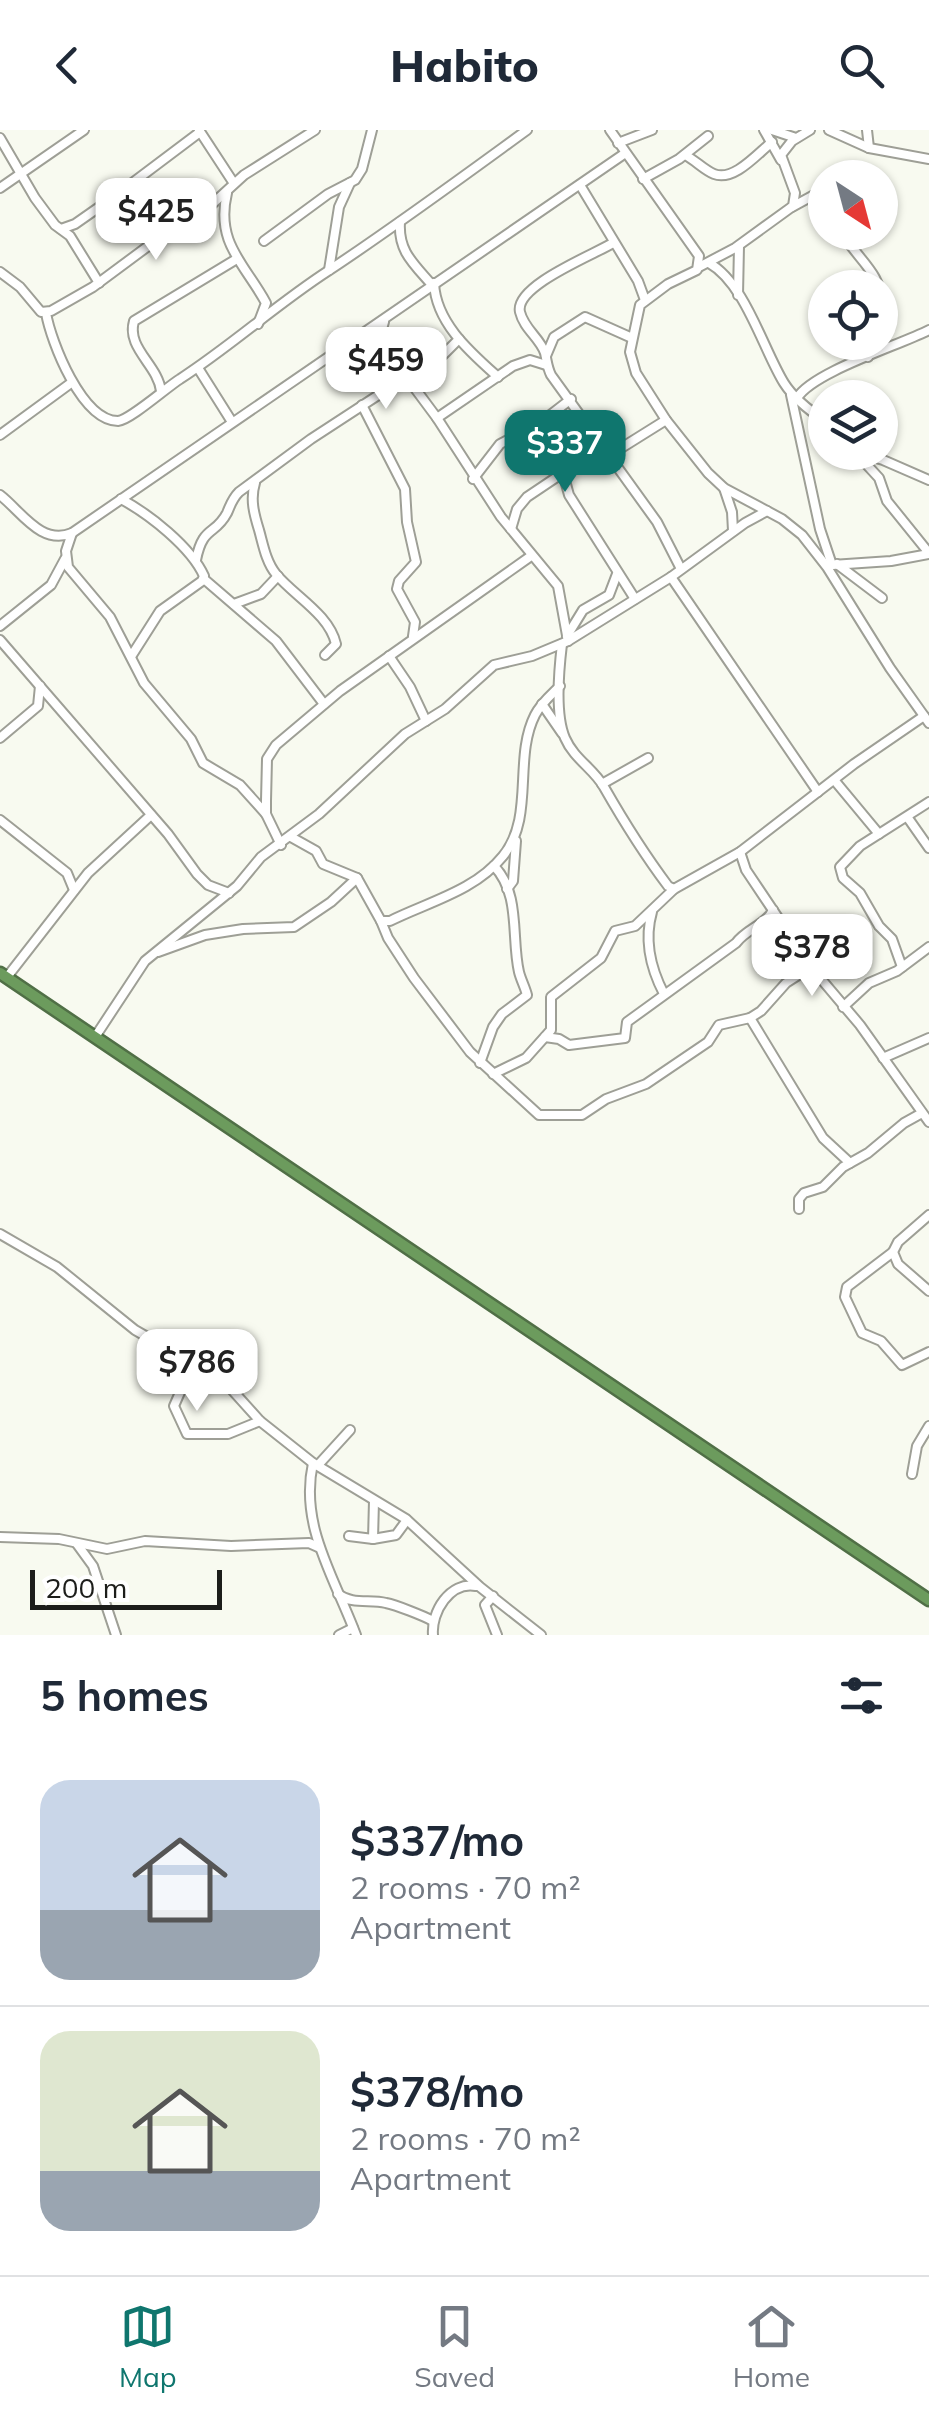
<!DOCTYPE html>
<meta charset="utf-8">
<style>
body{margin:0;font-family:Mulish,sans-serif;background:#f2f2f3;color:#1f2937;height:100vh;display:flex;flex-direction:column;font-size:38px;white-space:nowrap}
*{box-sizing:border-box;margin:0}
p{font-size:32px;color:#747a83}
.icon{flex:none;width:55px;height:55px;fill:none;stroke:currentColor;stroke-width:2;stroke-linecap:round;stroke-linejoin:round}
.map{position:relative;height:1505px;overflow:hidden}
.panel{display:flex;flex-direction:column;background:#fff;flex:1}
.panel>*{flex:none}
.needle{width:65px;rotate:144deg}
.controls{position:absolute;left:808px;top:30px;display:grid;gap:20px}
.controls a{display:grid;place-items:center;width:90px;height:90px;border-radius:50%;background:#fff;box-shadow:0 2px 8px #0004;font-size:50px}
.scale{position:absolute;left:30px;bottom:25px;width:192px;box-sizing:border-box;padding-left:10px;border:5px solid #1c1d1a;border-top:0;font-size:28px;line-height:35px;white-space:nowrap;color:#1c1d1a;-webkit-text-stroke:8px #fff;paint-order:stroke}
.price{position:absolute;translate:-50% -85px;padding:0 22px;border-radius:20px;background:#fff;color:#222;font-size:32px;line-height:65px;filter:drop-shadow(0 2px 5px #0008)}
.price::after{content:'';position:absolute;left:50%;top:60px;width:30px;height:22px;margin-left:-15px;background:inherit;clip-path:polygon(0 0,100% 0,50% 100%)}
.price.active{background:#0f766e;color:#fff}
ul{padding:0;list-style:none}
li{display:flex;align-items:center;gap:30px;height:250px;padding:0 40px}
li+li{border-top:2px solid #e0e1e3}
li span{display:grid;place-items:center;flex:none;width:280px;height:200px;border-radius:30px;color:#555}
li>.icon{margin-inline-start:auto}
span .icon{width:120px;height:120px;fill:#fffc;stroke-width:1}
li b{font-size:42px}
h2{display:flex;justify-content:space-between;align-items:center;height:120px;padding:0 40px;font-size:42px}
header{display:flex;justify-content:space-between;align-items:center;height:130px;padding:0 40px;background:#fff;font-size:45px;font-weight:800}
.dock{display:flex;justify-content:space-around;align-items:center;height:140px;border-top:2px solid #e0e1e3;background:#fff;font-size:28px;color:#747a83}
.dock a{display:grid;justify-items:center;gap:5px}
.dock .active{color:#0f766e}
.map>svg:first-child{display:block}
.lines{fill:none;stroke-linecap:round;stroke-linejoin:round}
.minor-casing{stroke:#9e9f96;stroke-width:12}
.highway-casing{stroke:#506f46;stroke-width:15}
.minor{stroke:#fff;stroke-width:8}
.highway{stroke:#6c9b5d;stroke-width:10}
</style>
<header><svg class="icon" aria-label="back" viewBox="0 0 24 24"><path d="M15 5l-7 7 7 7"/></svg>Habito<svg class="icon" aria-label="search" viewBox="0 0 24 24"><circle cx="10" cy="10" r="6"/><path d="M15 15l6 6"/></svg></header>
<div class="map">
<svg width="929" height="1505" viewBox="0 0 929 1505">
<rect width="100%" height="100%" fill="#f8faf0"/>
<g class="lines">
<defs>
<g id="minor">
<polyline points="199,0 233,52"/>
<polyline points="610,0 699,126 697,140 668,154 640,175 630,222 636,243 666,290 708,343 724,358 782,389 802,405 827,437 890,538 929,593"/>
<polyline points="764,0 781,30"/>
<polyline points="772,0 796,8"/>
<polyline points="829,0 869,18 929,29"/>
<polyline points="867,0 869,18"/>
<polyline points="0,8 35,68 55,95 70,106 99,153"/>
<polyline points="618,13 652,0"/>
<path d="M 685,25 C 695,30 704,40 714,44 C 734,52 758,23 772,12"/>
<polyline points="849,48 850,47"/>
<polyline points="643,49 679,29 708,6"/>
<polyline points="580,55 638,151 645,170"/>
<polyline points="0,58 84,0"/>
<path d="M 227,63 C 215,113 245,134 266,173 L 258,194"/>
<polyline points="792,77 825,59"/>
<path d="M 400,92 C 398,121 413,133 432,155"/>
<polyline points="61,99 75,94 115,66 200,2"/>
<path d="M 842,102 C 854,126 884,145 880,172"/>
<polyline points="264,111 328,64 355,50 362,39 372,0"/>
<path d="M 613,113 C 593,125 514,156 520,182 C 524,199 540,208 545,223 C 547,231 547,237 551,245 L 657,392 L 681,439"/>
<path d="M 709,133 C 745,153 763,219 784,253 C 794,269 810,281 825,291"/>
<polyline points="699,137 735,118 793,76 795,63 781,25 792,11 810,0"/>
<polyline points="329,140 339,77 350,53"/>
<polyline points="0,142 20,157 41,182 51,181 93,157 155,111 209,77 244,45 315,0"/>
<path d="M 434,153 C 436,193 470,222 498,247"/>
<polyline points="738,165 739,116"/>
<path d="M 46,183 C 51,212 82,291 118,291 C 130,290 167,257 180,249 C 231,216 277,174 328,141 C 396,96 461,48 527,0"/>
<polyline points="384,192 379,210 437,288 501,387 558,456 568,511"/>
<polyline points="860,212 868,227"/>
<polyline points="546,226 554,207 585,187 632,208"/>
<polyline points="198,238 232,292"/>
<polyline points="405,245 443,225 459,209"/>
<path d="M 161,261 C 158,235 126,218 134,191 L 235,130"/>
<polyline points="791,265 820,399 832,435"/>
<path d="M 797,268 C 813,242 897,216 929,200"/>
<polyline points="362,275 405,359 407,392 416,432 399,451 397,459 415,492 413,506"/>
<polyline points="437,288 513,236 530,230 546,235"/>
<polyline points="0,305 71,253"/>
<polyline points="855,322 879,348 887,371 929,423"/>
<polyline points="855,322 883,330 929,350"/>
<polyline points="610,325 666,290"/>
<polyline points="563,343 569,365 635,469"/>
<polyline points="473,349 500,314 540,293 571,269"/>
<path d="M 255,353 C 250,369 254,384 259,400 C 263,414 266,432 276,444 C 294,466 329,484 336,514 L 325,525"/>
<polyline points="724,358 732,382 733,401"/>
<path d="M 0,365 C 21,381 41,416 72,403 L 624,24"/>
<path d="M 121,369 C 149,384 191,417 204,446 L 202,451 L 160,481 L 132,525"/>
<polyline points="511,399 517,379 527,367 603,316"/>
<polyline points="72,403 66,421 68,437 110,487 144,553 191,609 203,633 240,655 266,684"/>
<path d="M 196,430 C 203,395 215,406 227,383 C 231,374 232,369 239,362 L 311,309 L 406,247"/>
<polyline points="837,434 882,468"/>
<polyline points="832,435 891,431 929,424"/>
<polyline points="671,447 818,662"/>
<polyline points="204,449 276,511 324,574"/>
<polyline points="234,474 261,464 278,446"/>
<polyline points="0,496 51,455 65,429"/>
<polyline points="567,506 583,480 609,465 617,444"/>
<polyline points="0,510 168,704 197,744 208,755 229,763"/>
<path d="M 562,514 C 559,539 555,585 565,608 C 574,629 594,639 604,657 C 624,692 644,724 668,756 L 674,759 L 740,722 L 854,634 L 924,586"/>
<polyline points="389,526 410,557 426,591"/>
<polyline points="542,574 562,603"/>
<polyline points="0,608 38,576 40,556"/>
<polyline points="835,651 879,704"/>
<polyline points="602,654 648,628"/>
<polyline points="908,688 929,718"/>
<polyline points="0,690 67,743 74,760"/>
<path d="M 291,707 L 316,721 L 323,734 L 357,748 L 381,791 L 390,791 C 428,772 475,761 503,726 C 535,687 513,628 535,585 C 541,573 551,565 560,556"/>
<polyline points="281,715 266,684 266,671 267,629 276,615 340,561 531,426"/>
<polyline points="740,722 746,740 811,837 860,895 929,992"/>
<polyline points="507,759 513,751 516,711"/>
<path d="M 652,782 C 644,810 651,839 664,864"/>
<polyline points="381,791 388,808 414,848 470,922 539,985 582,985 606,969 646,954 708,912 719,895 750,888 761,881 786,853 811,837"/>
<polyline points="158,822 205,805 243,799 294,797 331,772 357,748"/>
<polyline points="902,837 892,809 879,796 860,763 843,748 840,737 860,716 929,672"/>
<polyline points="7,847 88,743 151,685"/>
<polyline points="843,877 869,853 897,841 929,817"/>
<polyline points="750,888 823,1008 850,1033"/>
<polyline points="95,907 145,831 237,756 261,727 319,684 405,604 445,579 494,535 532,526 568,511 671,447 745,393 767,381"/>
<path d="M 545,907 L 559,909 L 569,915 L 625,908 L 627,892 L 736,813 C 746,799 767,794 773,780"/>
<polyline points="883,928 929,908"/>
<path d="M 480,933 L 493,897 L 502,884 L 527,865 C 525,857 521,850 519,842 C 511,808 521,764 494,736"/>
<polyline points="493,944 526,928 551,900 551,867 601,828 615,801 635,796 674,759"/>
<polyline points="799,1079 799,1069 804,1063 823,1057 843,1037 868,1023 904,993 922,983"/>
<polyline points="929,1085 898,1112 893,1122 898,1134 929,1161"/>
<polyline points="0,1104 57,1137 135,1200 224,1251 260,1291 313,1333 406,1389 480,1457 541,1505"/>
<polyline points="893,1122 847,1157 845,1167 862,1203 881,1211 902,1235 929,1222"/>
<polyline points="186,1231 185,1251 174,1276 187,1304 228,1304 260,1291"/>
<path d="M 313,1333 C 299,1396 335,1448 356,1505"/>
<polyline points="319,1334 350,1300"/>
<polyline points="912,1344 917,1316 929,1296"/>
<polyline points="349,1406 373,1409 396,1405 407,1390"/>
<polyline points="0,1407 59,1409 107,1419 145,1411 231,1416 309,1413 318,1417"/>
<polyline points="373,1409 374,1371"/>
<polyline points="77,1414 93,1436 116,1505"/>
<path d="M 338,1464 C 352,1475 370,1469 386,1473 C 396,1475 424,1486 433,1491"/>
<polyline points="493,1466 485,1475 497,1505"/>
<polyline points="339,1505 353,1498"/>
<path d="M 433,1505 C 431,1482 450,1451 476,1456"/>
</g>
<polyline id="highway" points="0,843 929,1470"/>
</defs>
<!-- minor casing -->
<use href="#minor" class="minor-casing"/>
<!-- highway casing -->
<use href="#highway" class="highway-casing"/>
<!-- minor -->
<use href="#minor" class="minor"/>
<!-- highway -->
<use href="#highway" class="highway"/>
</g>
</svg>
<div class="controls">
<a><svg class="needle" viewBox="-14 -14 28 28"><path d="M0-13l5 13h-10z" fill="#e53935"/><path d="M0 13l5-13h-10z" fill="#747a83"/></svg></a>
<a><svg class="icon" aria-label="locate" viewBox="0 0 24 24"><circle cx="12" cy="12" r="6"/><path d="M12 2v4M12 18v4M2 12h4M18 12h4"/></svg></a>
<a><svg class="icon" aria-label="layers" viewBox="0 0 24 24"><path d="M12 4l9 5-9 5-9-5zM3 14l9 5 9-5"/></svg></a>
</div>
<div class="scale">200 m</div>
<b class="price" style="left:156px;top:133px">$425</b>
<b class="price" style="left:386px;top:282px">$459</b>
<b class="price active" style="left:565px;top:365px">$337</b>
<b class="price" style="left:812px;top:869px">$378</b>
<b class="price" style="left:197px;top:1284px">$786</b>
</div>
<section class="panel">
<h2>5 homes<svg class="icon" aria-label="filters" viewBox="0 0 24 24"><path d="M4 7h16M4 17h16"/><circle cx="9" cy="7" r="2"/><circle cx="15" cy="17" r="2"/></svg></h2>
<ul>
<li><span style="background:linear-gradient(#c9d6e8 65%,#9aa5b1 0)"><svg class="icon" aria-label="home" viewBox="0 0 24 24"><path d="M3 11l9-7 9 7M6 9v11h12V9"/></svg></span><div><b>$337/mo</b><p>2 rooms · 70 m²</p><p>Apartment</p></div></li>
<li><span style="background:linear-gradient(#dfe7d0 70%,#9aa5b1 0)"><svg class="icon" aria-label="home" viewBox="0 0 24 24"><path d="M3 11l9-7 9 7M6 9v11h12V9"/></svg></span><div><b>$378/mo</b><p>2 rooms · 70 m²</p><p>Apartment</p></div></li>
</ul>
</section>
<nav class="dock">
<a class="active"><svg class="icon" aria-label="map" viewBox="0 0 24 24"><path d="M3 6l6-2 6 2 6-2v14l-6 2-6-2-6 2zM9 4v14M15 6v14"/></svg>Map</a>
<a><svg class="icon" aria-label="saved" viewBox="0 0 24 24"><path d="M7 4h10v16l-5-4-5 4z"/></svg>Saved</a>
<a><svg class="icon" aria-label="home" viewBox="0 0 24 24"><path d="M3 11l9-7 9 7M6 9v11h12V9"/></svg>Home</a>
</nav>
